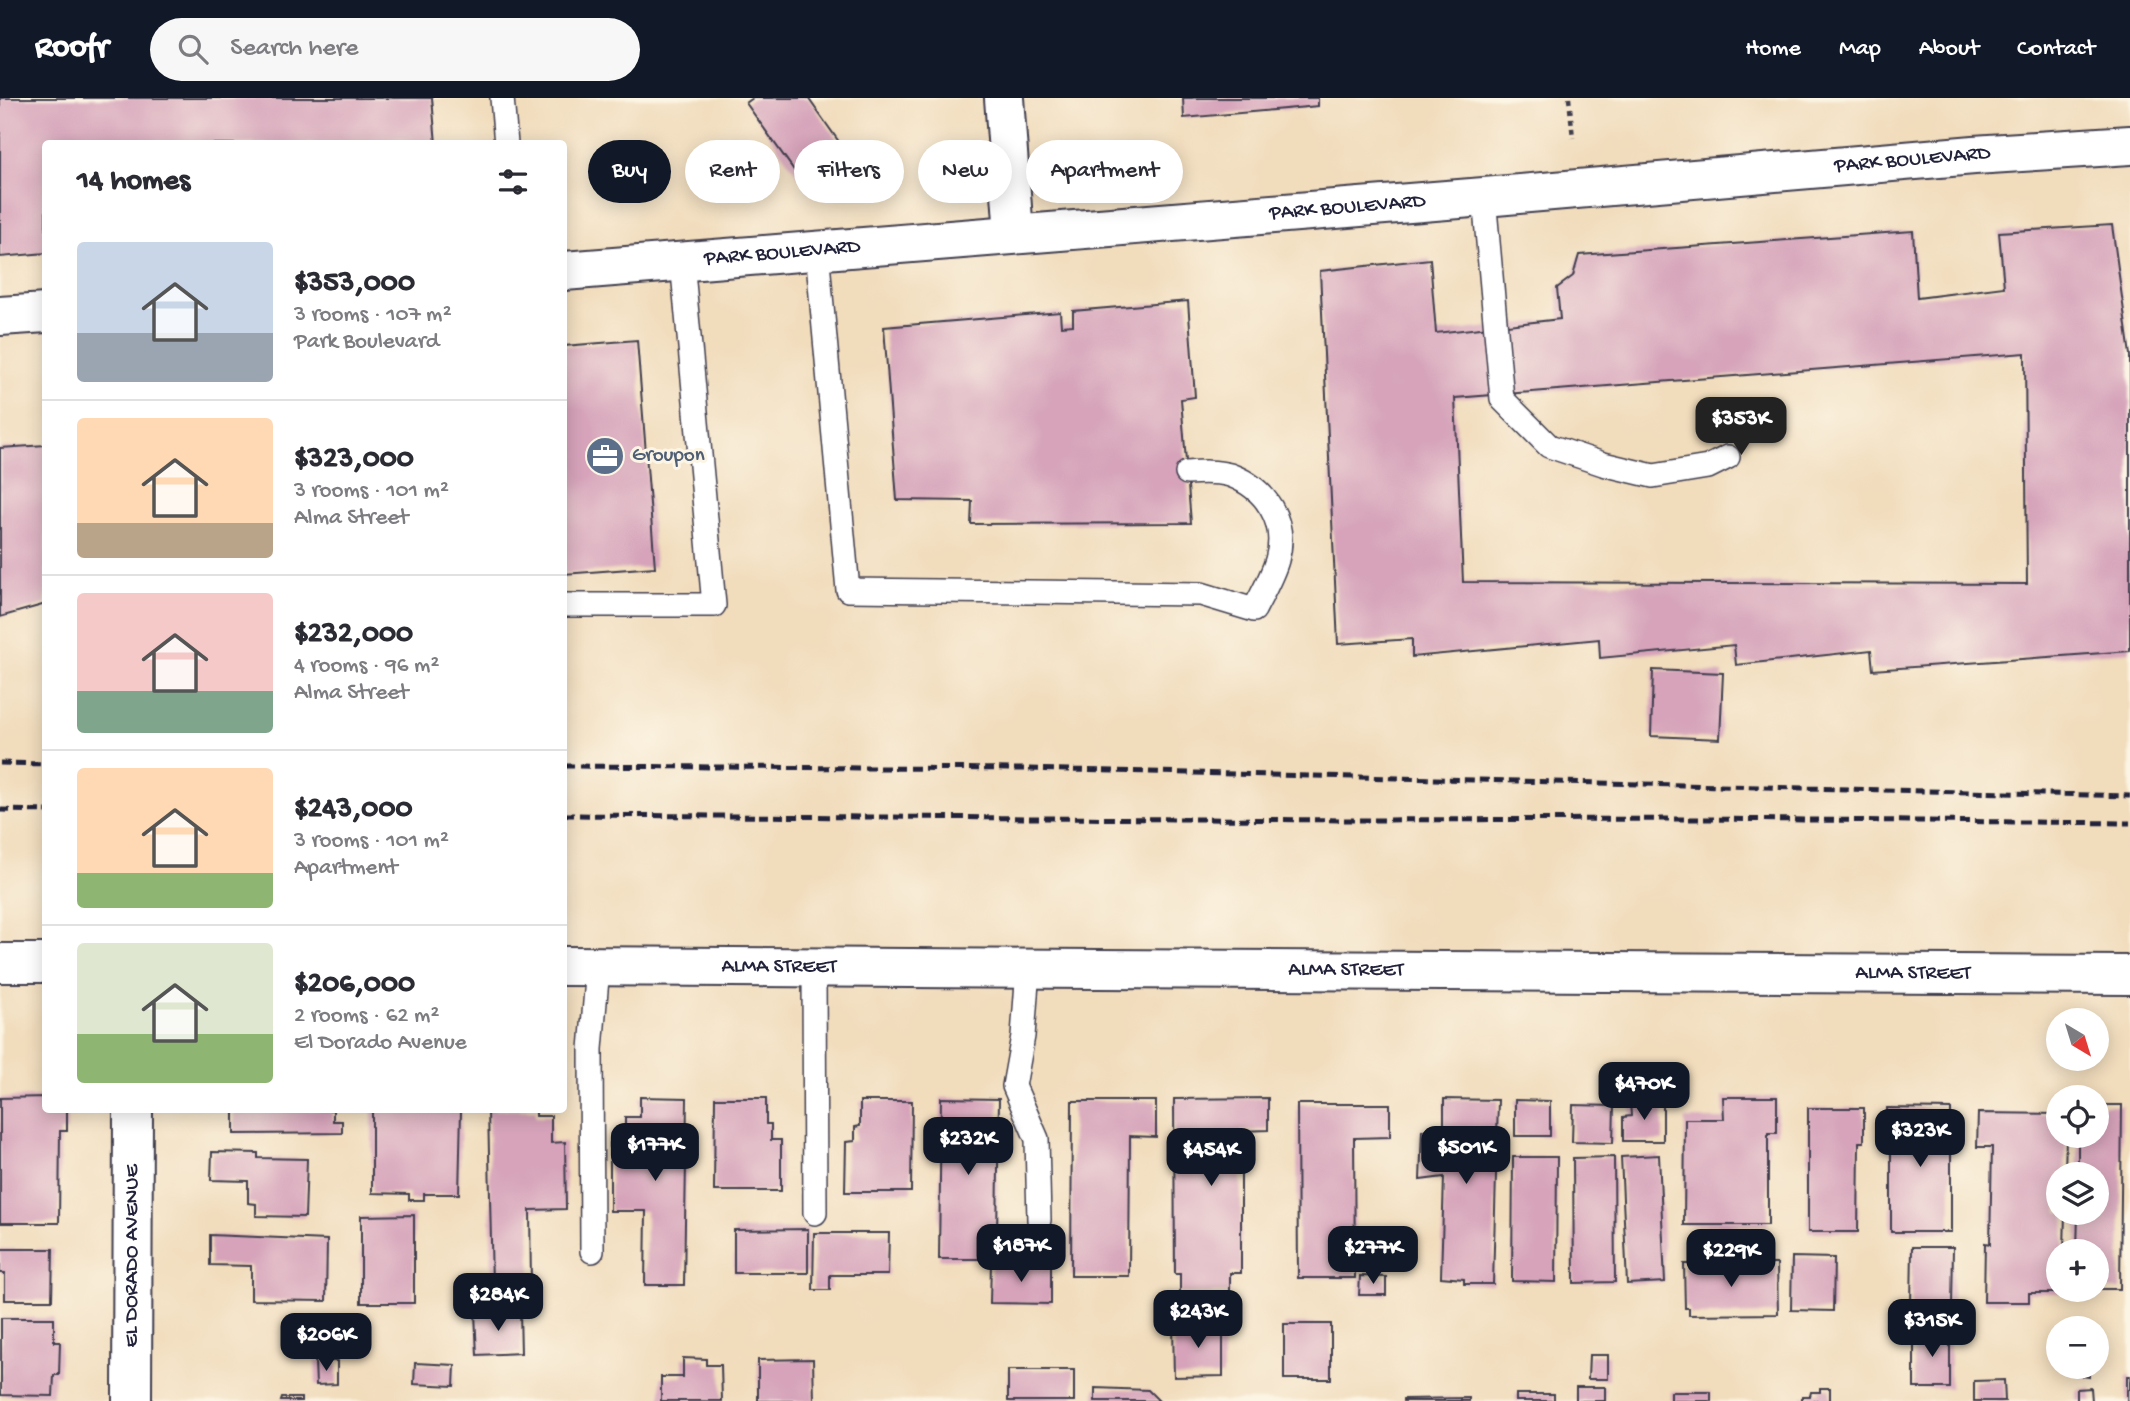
<!DOCTYPE html>
<meta charset="utf-8">
<style>
body{margin:0;font-family:"Gochi Hand",sans-serif;background:#f7f7f7;color:#2b2b33;height:100vh;display:flex;flex-direction:column;font-size:26px;white-space:nowrap}
*{box-sizing:border-box;margin:0}
p{font-size:23px;color:#7c7c81}
.icon{flex:none;width:38px;height:38px;fill:none;stroke:currentColor;stroke-width:2;stroke-linecap:round;stroke-linejoin:round}
.map{position:relative;flex:1;overflow:hidden}
.panel{position:absolute;left:42px;top:42px;width:525px;height:973px;display:flex;flex-direction:column;background:#fff;border-radius:7px;box-shadow:0 4px 18px #0003}
.panel>*{flex:none}
.banner{position:absolute;left:588px;top:42px;width:665px;height:63px;display:flex;gap:14px}
.needle{width:46px;rotate:142deg}
.fabs{position:absolute;left:2046px;top:910px;display:grid;gap:14px}
.fabs a{display:grid;place-items:center;width:63px;height:63px;border-radius:50%;background:#fff;box-shadow:0 4px 18px #0003;font-size:35px}
.price{position:absolute;translate:-50% -60px;padding:0 16px;border-radius:14px;background:#111827;color:#fff;font-size:23px;line-height:46px;filter:drop-shadow(0 2px 4px #0008)}
.price::after{content:'';position:absolute;left:50%;top:42px;width:21px;height:16px;margin-left:-10px;background:inherit;clip-path:polygon(0 0,100% 0,50% 100%)}
.price.selected{background:#222;color:#fff}
ul{padding:0;list-style:none}
li{display:flex;align-items:center;gap:21px;height:175px;padding:0 35px}
li+li{border-top:2px solid #e1e1e2}
li span{display:grid;place-items:center;flex:none;width:196px;height:140px;border-radius:7px;color:#555}
li>.icon{margin-inline-start:auto}
span .icon{width:84px;height:84px;fill:#fffc;stroke-width:1}
li b{font-size:30px}
h2{display:flex;justify-content:space-between;align-items:center;height:84px;padding:0 35px;font-size:30px}
.chip{padding:0 24px;border-radius:32px;background:#fff;box-shadow:0 4px 18px #0003;font-size:24px;line-height:63px}
.chip.selected{background:#111827;color:#fff}
header{display:flex;align-items:center;gap:42px;box-sizing:border-box;height:98px;padding:0 35px;background:#111827;color:#fff}
header strong{font-size:33px}
nav{display:flex;gap:38px;margin-inline-start:auto;font-size:24px}
.search{width:490px;height:63px;background:#f7f7f7;display:flex;align-items:center;gap:18px;box-sizing:border-box;padding:0 24px;border-radius:38px;color:#7c7c81;font-size:26px}
.map>svg:first-child{display:block}
.building{fill:#d6a3ba;fill-rule:evenodd}
.lines{fill:none;stroke-linecap:round;stroke-linejoin:round}
.lane-casing{stroke:#413e4e;stroke-width:26}
.street-casing{stroke:#413e4e;stroke-width:42}
.secondary-casing{stroke:#413e4e;stroke-width:42}
.primary-casing{stroke:#413e4e;stroke-width:42}
.path{stroke:#413e4e;stroke-width:4.5;stroke-dasharray:5 5;stroke-linecap:butt}
.lane{stroke:#fff;stroke-width:23}
.street{stroke:#fff;stroke-width:38}
.secondary{stroke:#fff;stroke-width:38}
.primary{stroke:#fff;stroke-width:38}
.rail{stroke:#22223b;stroke-width:5;stroke-dasharray:10 5;stroke-linecap:butt}
.labels{text-anchor:middle;dominant-baseline:central;stroke-width:6;stroke-linejoin:round;paint-order:stroke}
.street-label{font-size:21px;fill:#22223b;stroke:#fcf5e5}
.service-label{font-size:21px;fill:#4e5e75;stroke:#fcf5e5;text-anchor:start}
</style>
<header>
<strong>Roofr</strong>
<div class="search"><svg class="icon" aria-label="search" viewBox="0 0 24 24"><circle cx="10" cy="10" r="6"/><path d="M15 15l6 6"/></svg>Search here</div>
<nav><a>Home</a><a>Map</a><a>About</a><a>Contact</a></nav>
</header>
<div class="map">
<svg width="2130" height="1303" viewBox="0 0 2130 1303">
<rect width="100%" height="100%" fill="#fcf5e5"/>
<filter id="ink" filterUnits="userSpaceOnUse"><feTurbulence type="fractalNoise" baseFrequency=".0143" numOctaves="2"/><feDisplacementMap in="SourceGraphic" scale="14" xChannelSelector="R" yChannelSelector="G"/><feConvolveMatrix kernelMatrix="1 2 1 2 8 2 1 2 1" color-interpolation-filters="sRGB"/></filter>
<filter id="wash" filterUnits="userSpaceOnUse"><feTurbulence type="fractalNoise" baseFrequency=".00686" numOctaves="4" result="noise"/><feDisplacementMap in="SourceGraphic" scale="28" xChannelSelector="R" yChannelSelector="G"/><feGaussianBlur stdDeviation="1.57" result="paint"/><feColorMatrix in="noise" values="0 0 0 0 0 0 0 0 0 0 0 0 0 0 0 0 0 1.4 0 .05"/><feComposite in="paint" operator="in"/></filter>
<g filter="url(#wash)">
<rect width="100%" height="100%" fill="#f1dcbc"/>
<g id="blocks">
<!-- building -->
<g class="building">
<polygon points="0,0 432,0 436,46 46,46 46,155 0,159"/>
<polygon points="753,0 808,0 854,65 811,96 746,5"/>
<polygon points="1183,0 1318,0 1318,8 1184,20"/>
<path d="M 2112,127 L 2130,257 L 2130,553 L 1873,572 L 1871,552 L 1736,567 L 1734,547 L 1600,560 L 1599,541 L 1412,559 L 1412,541 L 1338,546 L 1320,173 L 1430,161 L 1436,235 L 1560,221 L 1557,190 L 1573,178 L 1579,157 L 1913,133 L 1917,200 L 2004,189 L 1999,134 ZM 2025,255 L 2027,486 L 1463,484 L 1455,300 Z"/>
<polygon points="1188,203 1195,299 1181,301 1191,425 971,426 972,403 897,402 884,229 1060,214 1061,228 1073,227 1073,213"/>
<polygon points="637,242 655,469 564,476 564,248"/>
<polygon points="46,347 46,506 0,519 0,350"/>
<polygon points="1653,572 1723,575 1720,641 1651,638"/>
<polygon points="46,999 46,1012 67,1012 67,1033 60,1033 59,1125 0,1125 0,1000"/>
<polygon points="640,999 687,1000 684,1187 645,1187 646,1113 610,1113 610,1045 625,1045 625,1019 640,1019"/>
<polygon points="1723,999 1777,999 1777,1035 1768,1035 1768,1127 1684,1127 1685,1021 1724,1021"/>
<polygon points="715,1000 766,1000 766,1026 771,1026 771,1042 781,1042 781,1093 714,1093"/>
<polygon points="941,1000 999,1001 997,1137 995,1149 983,1149 983,1161 939,1161"/>
<polygon points="1268,1000 1268,1032 1241,1033 1241,1175 1230,1175 1230,1195 1180,1195 1180,1176 1175,1176 1174,1001"/>
<polygon points="1444,1001 1498,1002 1493,1186 1464,1186 1464,1181 1441,1179 1444,1079 1420,1082 1422,1032 1444,1032"/>
<polygon points="1515,1002 1550,1003 1550,1038 1515,1038"/>
<polygon points="860,1003 912,1003 911,1094 845,1094 846,1044 855,1043 855,1029 860,1028"/>
<polygon points="1072,1003 1156,1003 1156,1039 1130,1038 1129,1178 1071,1178"/>
<polygon points="1630,1003 1663,1003 1663,1043 1623,1043 1623,1019 1631,1018"/>
<polygon points="1297,1006 1390,1006 1390,1039 1354,1040 1355,1180 1298,1180"/>
<polygon points="1573,1007 1614,1008 1613,1045 1572,1044"/>
<polygon points="2096,1007 2122,1007 2120,1191 2096,1191 2096,1153 2077,1153 2078,1115 2096,1115 2096,1076 2078,1076 2078,1038 2096,1038"/>
<polygon points="1808,1010 1864,1010 1864,1044 1859,1044 1858,1134 1808,1134"/>
<polygon points="1887,1010 1951,1011 1951,1134 1891,1134 1891,1043 1887,1043"/>
<polygon points="234,1012 333,1012 333,1023 342,1023 342,1035 234,1036"/>
<polygon points="372,1012 461,1012 459,1096 424,1096 424,1102 409,1102 409,1096 372,1095"/>
<polygon points="488,1012 536,1012 536,1018 551,1018 551,1045 565,1044 566,1111 530,1112 531,1185 492,1186"/>
<polygon points="1978,1015 2058,1016 2058,1038 2066,1038 2065,1076 2058,1076 2058,1115 2065,1115 2064,1153 2058,1153 2058,1192 2063,1192 2063,1195 2029,1195 2029,1204 1984,1204 1985,1145 1990,1146 1992,1049 1977,1049"/>
<polygon points="212,1054 258,1055 258,1060 307,1061 305,1119 256,1118 256,1106 248,1105 248,1083 211,1082"/>
<polygon points="1659,1057 1665,1184 1627,1186 1621,1059"/>
<polygon points="1513,1059 1557,1059 1556,1184 1512,1183"/>
<polygon points="1614,1059 1615,1184 1574,1185 1573,1060"/>
<polygon points="414,1117 414,1205 361,1205 361,1118"/>
<polygon points="808,1131 808,1175 734,1175 734,1132"/>
<polygon points="814,1135 889,1135 888,1177 830,1177 830,1192 813,1192"/>
<polygon points="210,1137 327,1142 326,1203 251,1202 251,1168 210,1167"/>
<polygon points="1912,1149 1953,1149 1952,1209 1911,1208"/>
<polygon points="0,1151 53,1151 52,1202 5,1202 5,1175 0,1175"/>
<polygon points="1792,1159 1834,1160 1833,1213 1791,1212"/>
<polygon points="991,1165 1051,1166 1051,1206 990,1205"/>
<polygon points="1684,1166 1777,1166 1778,1216 1689,1217 1689,1210 1685,1210"/>
<polygon points="1360,1178 1386,1179 1386,1197 1359,1197"/>
<polygon points="520,1213 521,1255 477,1257 475,1215"/>
<polygon points="1,1220 54,1220 54,1244 60,1244 59,1277 54,1277 53,1298 1,1297"/>
<polygon points="1173,1225 1220,1225 1220,1233 1223,1233 1223,1278 1174,1279"/>
<polygon points="1922,1225 1942,1225 1942,1245 1950,1245 1950,1290 1914,1290 1914,1244 1921,1244"/>
<rect x="1284" y="1226" width="47" height="55"/>
<polygon points="1589,1257 1608,1257 1608,1281 1588,1281"/>
<polygon points="683,1260 706,1261 706,1267 721,1267 722,1303 661,1303 661,1279 683,1279"/>
<polygon points="813,1261 814,1303 758,1303 758,1262"/>
<polygon points="315,1263 337,1263 337,1286 316,1287"/>
<polygon points="415,1265 455,1267 454,1288 414,1286"/>
<polygon points="2083,1269 2089,1269 2089,1279 2082,1278"/>
<rect x="1008" y="1272" width="66" height="31"/>
<rect x="2127" y="1278" width="3" height="25"/>
<polygon points="2004,1282 2005,1303 1974,1303 1974,1283"/>
<rect x="1576" y="1289" width="29" height="14"/>
<polygon points="1095,1290 1148,1292 1159,1303 1095,1303"/>
<polygon points="1820,1290 1830,1290 1830,1303 1802,1303 1802,1298 1810,1298 1811,1294 1820,1294"/>
<polygon points="2091,1290 2092,1303 2077,1303 2077,1291"/>
<rect x="1671" y="1294" width="40" height="9"/>
<rect x="1516" y="1296" width="38" height="7"/>
<polygon points="282,1300 301,1300 301,1303 281,1303"/>
<polygon points="1469,1300 1469,1303 1403,1303 1403,1301"/>
</g>
</g>
</g>
<g filter="url(#ink)">
<use href="#blocks" fill-opacity="0" stroke="#413e4e" stroke-width="2"/>
<g class="lines">
<defs>
<g id="lane">
<polyline points="502,0 506,46"/>
<polyline points="1484,99 1502,301 1549,348 1603,366 1653,378 1708,369 1728,359"/>
<path d="M 817,153 L 848,492 L 1201,496 L 1254,512 C 1262,496 1272,479 1277,462 C 1288,424 1266,390 1230,377 C 1216,373 1201,374 1187,375"/>
<polyline points="564,507 714,507 682,163"/>
<polyline points="814,870 815,1115"/>
<polyline points="1028,871 1023,938 1014,988 1037,1041 1039,1122"/>
<polyline points="592,1153 591,951 598,869"/>
</g>
<g id="street">
<polyline points="1004,0 1014,136"/>
<path id="s1" d="M 132,1303 L 133,1012"/>
</g>
<g id="secondary">
<path id="s2" d="M 564,173 L 1484,99 L 1974,57 L 2130,47"/>
<polyline points="0,218 46,215"/>
</g>
<g id="primary">
<polyline points="0,865 46,865"/>
<path id="s3" d="M 564,868 L 2130,877"/>
</g>
</defs>
<!-- lane casing -->
<use href="#lane" class="lane-casing"/>
<!-- street casing -->
<use href="#street" class="street-casing"/>
<!-- secondary casing -->
<use href="#secondary" class="secondary-casing"/>
<!-- primary casing -->
<use href="#primary" class="primary-casing"/>
<!-- path -->
<polyline class="path" points="1569,0 1573,40"/>
<!-- lane -->
<use href="#lane" class="lane"/>
<!-- street -->
<use href="#street" class="street"/>
<!-- secondary -->
<use href="#secondary" class="secondary"/>
<!-- primary -->
<use href="#primary" class="primary"/>
<!-- rail -->
<g class="rail">
<polyline points="0,665 46,666"/>
<polyline points="564,668 1028,671 2130,698"/>
<polyline points="0,712 46,713"/>
<polyline points="564,717 1350,722 1703,721 2130,725"/>
</g>
</g>
</g>
<!-- icons -->
<defs>
<symbol id="office-disc" viewBox="-11 -11 22 22"><circle r="9.5" fill="#5c6f8a" stroke="#fcf5e5"/><path d="M-6-3h4V-5.5h4V-3h4V5H-6ZM-1-4.5V-3h2v-1.5ZM-6 0V1H6V0Z" fill="#fff"/></symbol>
</defs>
<g fill-rule="evenodd">
<use href="#office-disc" x="583" y="336" width="44" height="44"/>
</g>
<g class="labels">
<!-- street labels -->
<g class="street-label">
<text stroke="none"><textPath href="#s2" startOffset="1353">PARK BOULEVARD</textPath></text>
<text stroke="none"><textPath href="#s2" startOffset="786">PARK BOULEVARD</textPath></text>
<text stroke="none"><textPath href="#s2" startOffset="219">PARK BOULEVARD</textPath></text>
<text stroke="none"><textPath href="#s3" startOffset="215">ALMA STREET</textPath></text>
<text stroke="none"><textPath href="#s3" startOffset="782">ALMA STREET</textPath></text>
<text stroke="none"><textPath href="#s3" startOffset="1349">ALMA STREET</textPath></text>
<text stroke="none"><textPath href="#s1" startOffset="145">EL DORADO AVENUE</textPath></text>
</g>
<!-- service labels -->
<g class="service-label">
<text x="632" y="358">Groupon</text>
</g>
</g>
</svg>
<div class="fabs">
<a><svg class="needle" viewBox="-14 -14 28 28"><path d="M0-13l5 13h-10z" fill="#e53935"/><path d="M0 13l5-13h-10z" fill="#7c7c81"/></svg></a>
<a><svg class="icon" aria-label="locate" viewBox="0 0 24 24"><circle cx="12" cy="12" r="6"/><path d="M12 2v4M12 18v4M2 12h4M18 12h4"/></svg></a>
<a><svg class="icon" aria-label="layers" viewBox="0 0 24 24"><path d="M12 4l9 5-9 5-9-5zM3 14l9 5 9-5"/></svg></a>
<a>+</a>
<a>−</a>
</div>
<b class="price selected" style="left:1741px;top:359px">$353K</b>
<b class="price" style="left:1644px;top:1024px">$470K</b>
<b class="price" style="left:1920px;top:1071px">$323K</b>
<b class="price" style="left:968px;top:1079px">$232K</b>
<b class="price" style="left:655px;top:1085px">$177K</b>
<b class="price" style="left:1466px;top:1088px">$501K</b>
<b class="price" style="left:1211px;top:1090px">$454K</b>
<b class="price" style="left:1021px;top:1186px">$187K</b>
<b class="price" style="left:1373px;top:1188px">$277K</b>
<b class="price" style="left:1731px;top:1191px">$229K</b>
<b class="price" style="left:498px;top:1235px">$284K</b>
<b class="price" style="left:1198px;top:1252px">$243K</b>
<b class="price" style="left:1932px;top:1261px">$315K</b>
<b class="price" style="left:326px;top:1275px">$206K</b>
<div class="banner">
<a class="chip selected">Buy</a>
<a class="chip">Rent</a>
<a class="chip">Filters</a>
<a class="chip">New</a>
<a class="chip">Apartment</a>
</div>
<section class="panel">
<h2>14 homes<svg class="icon" aria-label="filters" viewBox="0 0 24 24"><path d="M4 7h16M4 17h16"/><circle cx="9" cy="7" r="2"/><circle cx="15" cy="17" r="2"/></svg></h2>
<ul>
<li><span style="background:linear-gradient(#c9d6e8 65%,#9aa5b1 0)"><svg class="icon" aria-label="home" viewBox="0 0 24 24"><path d="M3 11l9-7 9 7M6 9v11h12V9"/></svg></span><div><b>$353,000</b><p>3 rooms · 107 m²</p><p>Park Boulevard</p></div></li>
<li><span style="background:linear-gradient(#ffd9b3 75%,#b9a48a 0)"><svg class="icon" aria-label="home" viewBox="0 0 24 24"><path d="M3 11l9-7 9 7M6 9v11h12V9"/></svg></span><div><b>$323,000</b><p>3 rooms · 101 m²</p><p>Alma Street</p></div></li>
<li><span style="background:linear-gradient(#f6c9c9 70%,#7fa58c 0)"><svg class="icon" aria-label="home" viewBox="0 0 24 24"><path d="M3 11l9-7 9 7M6 9v11h12V9"/></svg></span><div><b>$232,000</b><p>4 rooms · 96 m²</p><p>Alma Street</p></div></li>
<li><span style="background:linear-gradient(#ffd9b3 75%,#8fb573 0)"><svg class="icon" aria-label="home" viewBox="0 0 24 24"><path d="M3 11l9-7 9 7M6 9v11h12V9"/></svg></span><div><b>$243,000</b><p>3 rooms · 101 m²</p><p>Apartment</p></div></li>
<li><span style="background:linear-gradient(#dfe7d0 65%,#8fb573 0)"><svg class="icon" aria-label="home" viewBox="0 0 24 24"><path d="M3 11l9-7 9 7M6 9v11h12V9"/></svg></span><div><b>$206,000</b><p>2 rooms · 62 m²</p><p>El Dorado Avenue</p></div></li>
</ul>
</section>
</div>
